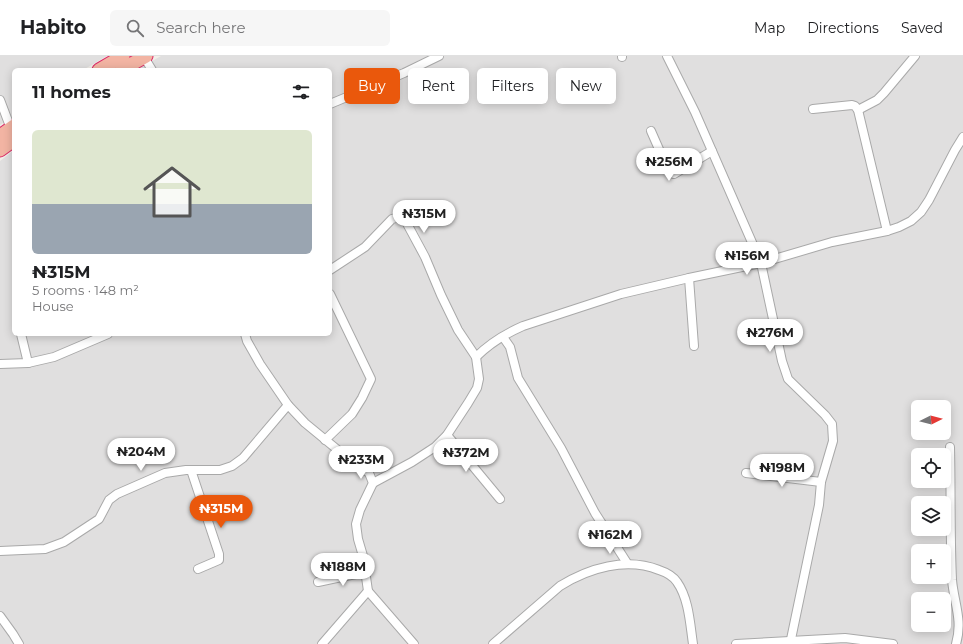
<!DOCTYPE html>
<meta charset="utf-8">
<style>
body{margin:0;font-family:Montserrat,sans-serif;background:#f6f6f6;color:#202124;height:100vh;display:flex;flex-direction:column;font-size:15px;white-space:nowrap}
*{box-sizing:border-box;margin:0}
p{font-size:13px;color:#757577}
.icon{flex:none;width:22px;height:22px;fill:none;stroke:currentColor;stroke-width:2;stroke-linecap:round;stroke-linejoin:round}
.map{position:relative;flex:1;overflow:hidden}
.panel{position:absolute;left:12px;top:12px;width:320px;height:268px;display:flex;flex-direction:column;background:#fff;border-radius:6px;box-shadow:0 2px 10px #0003}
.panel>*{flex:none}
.guide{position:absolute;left:344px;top:12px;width:380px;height:36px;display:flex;gap:8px}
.needle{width:26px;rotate:84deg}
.buttons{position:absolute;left:911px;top:344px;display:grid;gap:8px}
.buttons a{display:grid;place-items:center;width:40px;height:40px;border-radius:6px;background:#fff;box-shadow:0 2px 10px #0003;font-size:20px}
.price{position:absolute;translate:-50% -34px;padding:0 9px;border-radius:14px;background:#fff;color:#222;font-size:13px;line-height:26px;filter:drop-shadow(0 1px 2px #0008)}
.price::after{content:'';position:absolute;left:50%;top:24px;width:12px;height:9px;margin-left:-6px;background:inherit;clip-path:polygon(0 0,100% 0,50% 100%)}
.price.selected{background:#ea580c;color:#fff}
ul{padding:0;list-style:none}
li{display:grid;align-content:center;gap:8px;height:212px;padding:0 20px}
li+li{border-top:1px solid #e0e0e0}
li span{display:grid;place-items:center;height:124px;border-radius:6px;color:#555}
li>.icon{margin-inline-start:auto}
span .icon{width:72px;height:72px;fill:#fffc;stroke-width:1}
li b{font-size:17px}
h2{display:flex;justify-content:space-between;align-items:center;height:48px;padding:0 20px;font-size:17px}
.pill{padding:0 14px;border-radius:6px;background:#fff;box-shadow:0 2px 10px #0003;font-size:14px;line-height:36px}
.pill.selected{background:#ea580c;color:#fff}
header{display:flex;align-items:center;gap:24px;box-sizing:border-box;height:56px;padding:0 20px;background:#fff;border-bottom:1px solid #e0e0e0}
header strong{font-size:19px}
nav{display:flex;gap:22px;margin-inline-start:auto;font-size:14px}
.search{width:280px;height:36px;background:#f6f6f6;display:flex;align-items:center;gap:10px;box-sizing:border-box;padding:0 14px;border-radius:6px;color:#757577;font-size:15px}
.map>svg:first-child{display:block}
.residential{fill:#e0dfdf;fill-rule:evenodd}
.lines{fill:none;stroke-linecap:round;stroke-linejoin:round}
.minor-casing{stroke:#a9a9a9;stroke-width:10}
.trunk-casing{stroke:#dc2a67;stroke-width:15}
.minor{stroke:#fff;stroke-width:8}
.trunk{stroke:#f2b4a3;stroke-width:13}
</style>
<header>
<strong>Habito</strong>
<div class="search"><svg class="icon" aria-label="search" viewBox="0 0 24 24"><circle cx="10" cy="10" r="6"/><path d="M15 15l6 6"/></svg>Search here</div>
<nav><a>Map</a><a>Directions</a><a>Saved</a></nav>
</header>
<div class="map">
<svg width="963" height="588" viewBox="0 0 963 588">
<rect width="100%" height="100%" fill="#f2efe9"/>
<!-- residential -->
<g class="residential">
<polygon points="0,0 107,0 83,14 14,14 14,59 0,69"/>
<path d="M 161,0 L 963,0 L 963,588 L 0,588 L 0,105 L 14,94 L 14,278 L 330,278 L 330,14 L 136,14 ZM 918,351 L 944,351 L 944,377 L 918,377 ZM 918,399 L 944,399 L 944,425 L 918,425 ZM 918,447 L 944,447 L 944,473 L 918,473 ZM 918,495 L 944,495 L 944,521 L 918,521 ZM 918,543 L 944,543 L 944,569 L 918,569 Z"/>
</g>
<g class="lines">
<defs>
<g id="minor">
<polyline points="622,0 622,1"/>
<polyline points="667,0 695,56 761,207 782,305 788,323 825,359 832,368 833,385 821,426 819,449 790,588"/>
<polyline points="144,1 152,14"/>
<polyline points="0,44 11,73"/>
<polyline points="330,48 404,17 439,0"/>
<polyline points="813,53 852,49 855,50 858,54 887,175"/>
<polyline points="858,54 877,44 884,37 915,0"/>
<polyline points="651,75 669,116 674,118 712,95"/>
<polyline points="330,214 365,191 392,163 400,161 404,162 425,201 441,239 458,274 476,301 479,323 477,332 468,347 447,379 435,391 412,406 373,427"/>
<polyline points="689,222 694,290"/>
<polyline points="245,278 247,285 260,308 288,349 305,367 350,404 369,417 373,427 360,454 356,468 358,483 363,500 368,535 414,588"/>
<polyline points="503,281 510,291 518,322 561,392 595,457 627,507"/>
<path d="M 476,301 C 489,288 507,277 523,270 L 621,238 L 689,222 L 761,207 L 832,186 L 887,175 L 899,171 L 911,165 L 921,156 L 929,144 L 955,94 L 963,81"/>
<polyline points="28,307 54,301 108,278"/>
<polyline points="0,308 28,307 21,278"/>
<polyline points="447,379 500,443"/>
<polyline points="325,384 352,358 362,342 371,323 330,238"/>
<path d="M 950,391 C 951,435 950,480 952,524 C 954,547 963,564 956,588"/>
<polyline points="191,414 219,498 219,504 198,513"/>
<polyline points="746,417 821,426"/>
<polyline points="0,495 45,493 64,486 99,463 109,444 117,438 165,417 186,414 220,414 232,410 243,402 288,349"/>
<polyline points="318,526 365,516"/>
<polyline points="0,560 13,578 19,588"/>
<polyline points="322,588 368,535"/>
<path d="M 493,588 L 560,530 C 589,512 626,501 659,514 C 665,516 673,520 677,526 C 689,543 690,568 693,588"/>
<polyline points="736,588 845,582 893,588"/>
</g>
<g id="trunk">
<polyline points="99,14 123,0"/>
<polyline points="121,14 146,0"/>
<polyline points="0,80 14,70"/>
<polyline points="0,94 14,84"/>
</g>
</defs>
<!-- minor casing -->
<use href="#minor" class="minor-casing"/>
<!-- trunk casing -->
<use href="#trunk" class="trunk-casing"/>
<!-- minor -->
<use href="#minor" class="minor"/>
<!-- trunk -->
<use href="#trunk" class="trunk"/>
</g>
</svg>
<div class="buttons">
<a><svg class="needle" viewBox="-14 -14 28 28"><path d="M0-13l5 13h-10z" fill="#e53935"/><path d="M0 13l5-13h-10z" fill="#757577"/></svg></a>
<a><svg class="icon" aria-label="locate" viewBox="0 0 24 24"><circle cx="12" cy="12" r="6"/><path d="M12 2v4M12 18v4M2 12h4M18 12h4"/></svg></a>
<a><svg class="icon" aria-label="layers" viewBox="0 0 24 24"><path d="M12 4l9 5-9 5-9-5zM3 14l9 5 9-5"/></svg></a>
<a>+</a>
<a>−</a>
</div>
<b class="price" style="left:669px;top:126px">₦256M</b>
<b class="price" style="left:424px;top:178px">₦315M</b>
<b class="price" style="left:747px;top:220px">₦156M</b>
<b class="price" style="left:770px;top:297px">₦276M</b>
<b class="price" style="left:141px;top:416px">₦204M</b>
<b class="price" style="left:466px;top:417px">₦372M</b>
<b class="price" style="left:361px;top:424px">₦233M</b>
<b class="price" style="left:782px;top:432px">₦198M</b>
<b class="price selected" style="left:221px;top:473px">₦315M</b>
<b class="price" style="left:610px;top:499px">₦162M</b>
<b class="price" style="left:343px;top:531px">₦188M</b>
<div class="guide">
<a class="pill selected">Buy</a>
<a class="pill">Rent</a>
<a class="pill">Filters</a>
<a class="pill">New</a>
</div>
<section class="panel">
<h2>11 homes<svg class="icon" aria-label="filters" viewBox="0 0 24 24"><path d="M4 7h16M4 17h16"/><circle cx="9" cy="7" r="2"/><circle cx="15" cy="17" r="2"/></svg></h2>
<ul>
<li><span style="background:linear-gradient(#dfe7d0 60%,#9aa5b1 0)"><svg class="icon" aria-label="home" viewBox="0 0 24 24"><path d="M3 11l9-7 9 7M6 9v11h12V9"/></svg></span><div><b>₦315M</b><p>5 rooms · 148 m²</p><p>House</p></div></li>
</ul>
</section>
</div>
